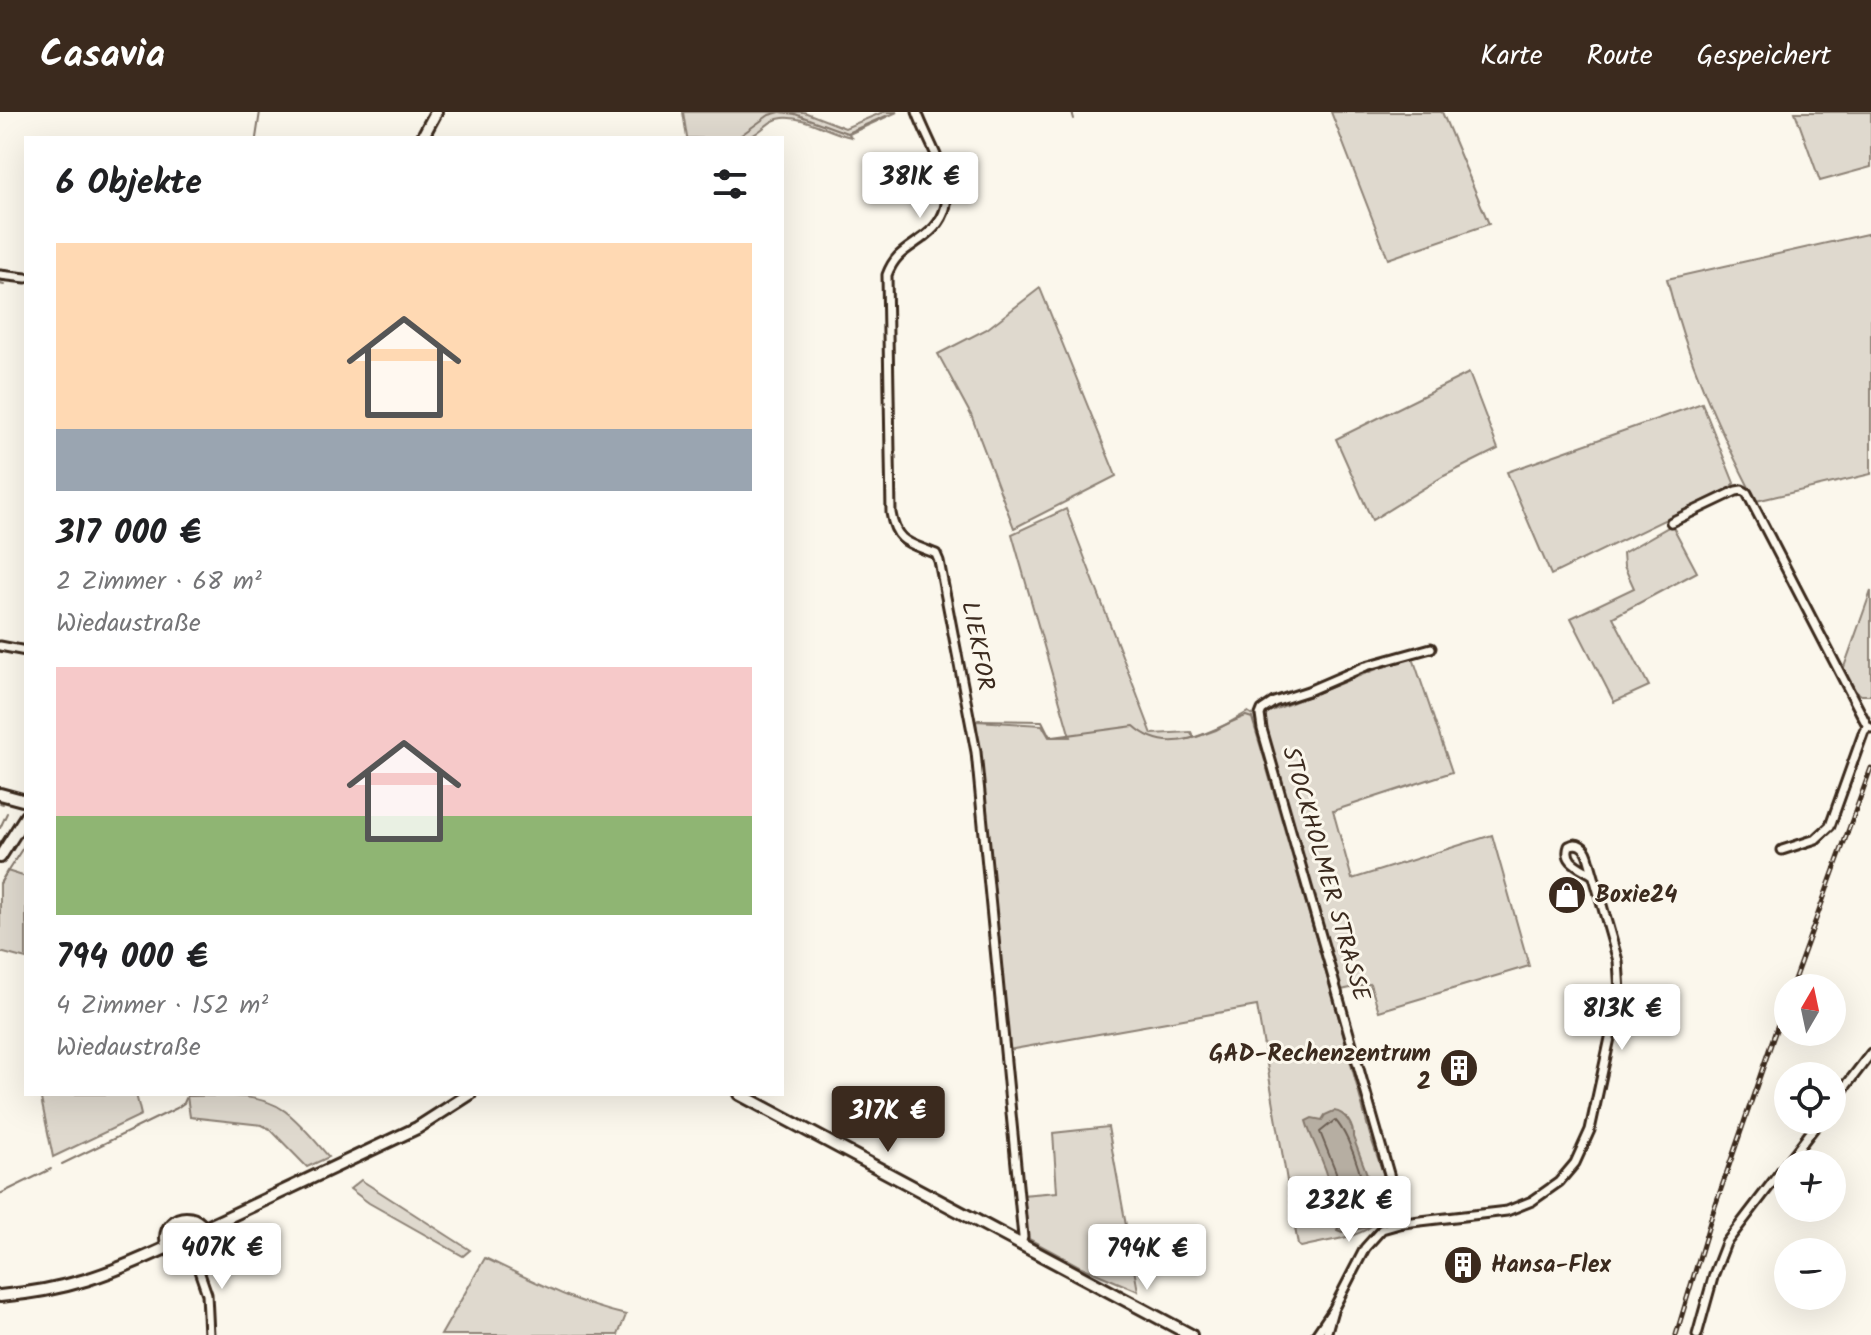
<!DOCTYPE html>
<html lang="de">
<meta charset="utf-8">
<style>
body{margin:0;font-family:Kalam,sans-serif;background:#f6f6f6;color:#202124;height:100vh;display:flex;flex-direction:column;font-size:30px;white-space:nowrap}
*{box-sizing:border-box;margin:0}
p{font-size:26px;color:#757577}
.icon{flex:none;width:44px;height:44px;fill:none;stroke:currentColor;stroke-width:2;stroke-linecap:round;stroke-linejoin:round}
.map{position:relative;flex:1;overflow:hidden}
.details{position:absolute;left:24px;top:24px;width:760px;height:960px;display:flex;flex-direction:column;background:#fff;border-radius:0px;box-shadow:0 8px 32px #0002}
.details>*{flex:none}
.needle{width:52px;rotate:9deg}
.tools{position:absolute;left:1774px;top:862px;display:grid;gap:16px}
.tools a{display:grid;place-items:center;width:72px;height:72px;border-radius:50%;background:#fff;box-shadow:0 8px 32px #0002;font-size:40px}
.price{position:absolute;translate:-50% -68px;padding:0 18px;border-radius:8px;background:#fff;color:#222;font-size:26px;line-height:52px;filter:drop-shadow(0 2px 4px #0008)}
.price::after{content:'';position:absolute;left:50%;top:48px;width:24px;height:18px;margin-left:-12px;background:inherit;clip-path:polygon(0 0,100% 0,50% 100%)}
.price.selected{background:#3b2a1e;color:#fff}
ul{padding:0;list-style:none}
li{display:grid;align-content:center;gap:16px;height:424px;padding:0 32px}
li span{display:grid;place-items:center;height:248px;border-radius:0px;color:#555}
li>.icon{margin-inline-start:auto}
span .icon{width:144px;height:144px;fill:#fffc;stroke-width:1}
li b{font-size:34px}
h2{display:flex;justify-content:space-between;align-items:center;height:96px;padding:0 32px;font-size:34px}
header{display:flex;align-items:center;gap:48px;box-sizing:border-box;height:112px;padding:0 40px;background:#3b2a1e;color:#fff}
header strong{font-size:38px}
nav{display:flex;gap:44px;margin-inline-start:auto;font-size:28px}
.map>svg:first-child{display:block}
.green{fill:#dfd9ce;stroke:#8d8276;stroke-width:2}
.water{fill:#b6aea2;stroke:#85796d;stroke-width:2}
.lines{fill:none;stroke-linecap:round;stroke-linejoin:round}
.shore{stroke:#6c5f53;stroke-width:2}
.stream{stroke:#85796d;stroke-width:2}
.street-casing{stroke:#3b2a1e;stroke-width:13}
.secondary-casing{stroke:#3b2a1e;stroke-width:16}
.street{stroke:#fbf7ec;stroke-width:7}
.secondary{stroke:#fbf7ec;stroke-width:10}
.rail-casing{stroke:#3b2a1e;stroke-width:5}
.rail{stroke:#fbf7ec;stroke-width:2;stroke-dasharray:6;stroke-linecap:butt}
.labels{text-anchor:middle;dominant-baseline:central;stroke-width:6;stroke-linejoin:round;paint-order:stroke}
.street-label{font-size:24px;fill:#3b2a1e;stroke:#fbf7ec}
.poi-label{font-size:24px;font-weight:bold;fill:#3b2a1e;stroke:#fbf7ec;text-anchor:start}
</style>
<header>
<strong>Casavia</strong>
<nav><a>Karte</a><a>Route</a><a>Gespeichert</a></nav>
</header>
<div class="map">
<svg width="1871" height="1223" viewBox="0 0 1871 1223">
<rect width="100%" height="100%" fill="#fbf7ec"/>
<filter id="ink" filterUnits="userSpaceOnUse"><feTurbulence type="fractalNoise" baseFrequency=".0125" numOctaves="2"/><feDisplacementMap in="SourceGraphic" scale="16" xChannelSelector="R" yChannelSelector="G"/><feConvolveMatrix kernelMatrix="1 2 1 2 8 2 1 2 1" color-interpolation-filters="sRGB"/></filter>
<g filter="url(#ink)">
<!-- green -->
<g class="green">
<path d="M 683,0 L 804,0 L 845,16 L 883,0 L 897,0 L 849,22 L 851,25 C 829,21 806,4 783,6 C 769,7 763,19 751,24 C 733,31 706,26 687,26 Z"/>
<polygon points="1331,0 1442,0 1489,112 1388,147"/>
<polygon points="1795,0 1871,0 1871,55 1820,69"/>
<path d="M 1871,121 L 1871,362 L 1756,389 C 1719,318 1686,245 1667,167 Z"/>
<polygon points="1040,176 1116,364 1014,416 971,303 938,242 987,217"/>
<polygon points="1469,261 1498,337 1444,364 1372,408 1336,327"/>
<polygon points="1702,291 1734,371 1730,376 1551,463 1507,360"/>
<path d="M 1066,397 L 1152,622 L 1191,620 L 1194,626 L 1216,618 L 1248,600 L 1254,604 L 1382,1051 C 1396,1126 1360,1121 1301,1135 L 1298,1133 L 1257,894 L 1008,938 L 976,609 L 1042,613 L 1049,625 L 1070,625 L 1012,422 Z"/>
<polygon points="1672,413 1697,460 1613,505 1649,574 1614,590 1571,506 1634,476 1624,454 1623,441"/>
<polygon points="1871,479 1871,583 1861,583 1852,576 1843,558"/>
<polygon points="1412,543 1452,660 1333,699 1352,767 1492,723 1529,854 1379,899 1370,872 1341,878 1261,603"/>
<polygon points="7,759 26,765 26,847 0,840 0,772"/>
<polygon points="40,982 136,982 141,1003 53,1045"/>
<path d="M 187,984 C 218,984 260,980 285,999 C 302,1012 315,1029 329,1045 L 307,1055 L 270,1017 L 262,1013 L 190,1005 Z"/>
<polygon points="1108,1015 1138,1179 1079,1154 1027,1126 1022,1083 1057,1080 1053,1021"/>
<polygon points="361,1068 470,1138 463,1144 369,1091 350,1077"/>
<path d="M 485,1146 C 531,1168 575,1191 626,1203 L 618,1223 L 441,1223 Z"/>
</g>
<!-- water -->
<path class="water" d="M 1334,999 C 1346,1000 1354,1015 1353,1025 L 1373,1078 L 1370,1112 L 1368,1115 L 1342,1120 L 1337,1118 L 1341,1109 L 1335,1108 L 1331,1112 L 1327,1108 C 1341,1069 1316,1044 1306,1009 L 1312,1006 L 1322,1008 L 1325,1003 Z"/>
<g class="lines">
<!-- shore -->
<path class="shore" d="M 1335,1008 C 1351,1024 1373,1088 1361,1108 L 1351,1110 L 1339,1098 L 1336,1060 L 1320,1020 Z"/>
<!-- stream -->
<g class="stream">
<polyline points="781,0 795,2 847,21 886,4"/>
<polyline points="1072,0 1074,7"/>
<polyline points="256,26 260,0"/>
<polyline points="737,26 769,3 780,0"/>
<polyline points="0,172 4,173"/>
<path d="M 978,608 L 1042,609 L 1049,623 L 1053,625 L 1134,614 C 1170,647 1209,618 1246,604 L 1252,606 L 1265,649"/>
<polyline points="1267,657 1328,868"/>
<polyline points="0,691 3,692"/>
<polyline points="0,716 7,701"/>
<polyline points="0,771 26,731"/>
<polyline points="1334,888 1370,1023 1383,1061 1386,1086"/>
<polyline points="62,1052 177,996 184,991 188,982"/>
<polyline points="0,1082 51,1057"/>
</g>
<defs>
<g id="street">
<path d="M 917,0 C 932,41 971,90 925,124 C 908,137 895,141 887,163 L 891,401 C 896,432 911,431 936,442 L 939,449 L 976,640 L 1023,1125 L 1021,1133"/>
<polyline points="0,163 26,166"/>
<polyline points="1671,410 1736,379 1742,378 1747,381 1868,615"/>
<polyline points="0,534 26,539"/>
<polyline points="1782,738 1816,727 1830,714 1864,619 1868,615 1871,616"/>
<polyline points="1832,992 1871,941"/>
<polyline points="1403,1111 1262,617 1260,603 1262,598 1274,590 1308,579 1366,554 1431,536"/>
<polyline points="194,1144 207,1182 209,1223"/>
<path d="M 1316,1223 L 1333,1198 L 1365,1136 L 1382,1117 L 1403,1111 L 1507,1099 L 1532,1089 L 1559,1070 L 1575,1051 L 1590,1018 L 1620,880 L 1618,849 L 1588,744 C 1585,735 1578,729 1569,734 C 1563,750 1581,755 1593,763"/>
<polyline points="1326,1223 1333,1198"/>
<polyline points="1697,1223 1714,1162 1726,1131 1820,1008"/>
</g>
<g id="secondary">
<polyline points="422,26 436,0"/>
<polyline points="0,682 26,689"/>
<polyline points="0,745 26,704"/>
<polyline points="739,982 1191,1223"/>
<circle cx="186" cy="1126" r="20"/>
<polyline points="203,1117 417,1016 470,982"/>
<path d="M 0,1184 C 67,1178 107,1163 168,1135"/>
</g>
</defs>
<!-- street casing -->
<use href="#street" class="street-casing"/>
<!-- secondary casing -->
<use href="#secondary" class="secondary-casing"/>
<!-- street -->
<use href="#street" class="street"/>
<!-- secondary -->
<use href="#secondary" class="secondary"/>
<defs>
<g id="rail">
<polyline points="1791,876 1871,656"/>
<polyline points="1676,1223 1712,1103 1788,883"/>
</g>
</defs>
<!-- rail casing -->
<use href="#rail" class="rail-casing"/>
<!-- rail -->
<use href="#rail" class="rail"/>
</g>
</g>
<!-- icons -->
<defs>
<symbol id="shop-disc" viewBox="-11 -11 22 22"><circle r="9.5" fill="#3b2a1e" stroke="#fbf7ec"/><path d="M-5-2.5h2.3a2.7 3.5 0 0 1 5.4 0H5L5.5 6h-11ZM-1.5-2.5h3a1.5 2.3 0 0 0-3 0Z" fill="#fff"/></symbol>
<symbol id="building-disc" viewBox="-11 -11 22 22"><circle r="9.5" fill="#3b2a1e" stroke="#fbf7ec"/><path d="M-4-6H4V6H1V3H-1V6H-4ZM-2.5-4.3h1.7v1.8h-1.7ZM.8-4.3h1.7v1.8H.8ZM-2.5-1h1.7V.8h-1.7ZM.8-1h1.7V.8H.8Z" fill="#fff"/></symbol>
</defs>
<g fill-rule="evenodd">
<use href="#shop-disc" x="1545" y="761" width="44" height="44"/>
<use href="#building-disc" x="1437" y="934" width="44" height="44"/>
<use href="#building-disc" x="1441" y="1131" width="44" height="44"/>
</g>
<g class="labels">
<!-- street labels -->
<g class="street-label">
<text transform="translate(977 534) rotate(79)">LIEKFOR</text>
<text transform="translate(1325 762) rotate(74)">STOCKHOLMER STRASSE</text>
</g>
<!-- poi labels -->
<g class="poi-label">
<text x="1595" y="783">Boxie24</text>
<text x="1431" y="942" text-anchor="end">GAD-Rechenzentrum<tspan x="1431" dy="28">2</tspan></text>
<text x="1491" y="1153">Hansa-Flex</text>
</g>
</g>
</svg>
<div class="tools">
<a><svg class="needle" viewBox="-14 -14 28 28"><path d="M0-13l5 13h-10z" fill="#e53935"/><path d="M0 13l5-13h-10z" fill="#757577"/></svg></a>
<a><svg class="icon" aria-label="locate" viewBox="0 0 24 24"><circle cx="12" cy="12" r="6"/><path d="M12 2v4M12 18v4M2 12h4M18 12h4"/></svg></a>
<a>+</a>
<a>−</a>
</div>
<b class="price" style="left:920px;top:108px">381K €</b>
<b class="price" style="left:1622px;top:940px">813K €</b>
<b class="price selected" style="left:888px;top:1042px">317K €</b>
<b class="price" style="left:1349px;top:1132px">232K €</b>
<b class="price" style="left:222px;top:1179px">407K €</b>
<b class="price" style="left:1147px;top:1180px">794K €</b>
<section class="details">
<h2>6 Objekte<svg class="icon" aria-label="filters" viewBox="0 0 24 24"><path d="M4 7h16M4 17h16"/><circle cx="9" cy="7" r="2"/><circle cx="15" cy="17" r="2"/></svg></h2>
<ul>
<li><span style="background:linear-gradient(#ffd9b3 75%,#9aa5b1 0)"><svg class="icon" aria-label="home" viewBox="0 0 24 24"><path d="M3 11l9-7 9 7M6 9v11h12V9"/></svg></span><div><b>317 000 €</b><p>2 Zimmer · 68 m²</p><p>Wiedaustraße</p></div></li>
<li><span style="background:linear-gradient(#f6c9c9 60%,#8fb573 0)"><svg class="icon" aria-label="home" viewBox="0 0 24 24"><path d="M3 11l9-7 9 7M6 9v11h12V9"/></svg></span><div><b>794 000 €</b><p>4 Zimmer · 152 m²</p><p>Wiedaustraße</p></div></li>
</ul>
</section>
</div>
